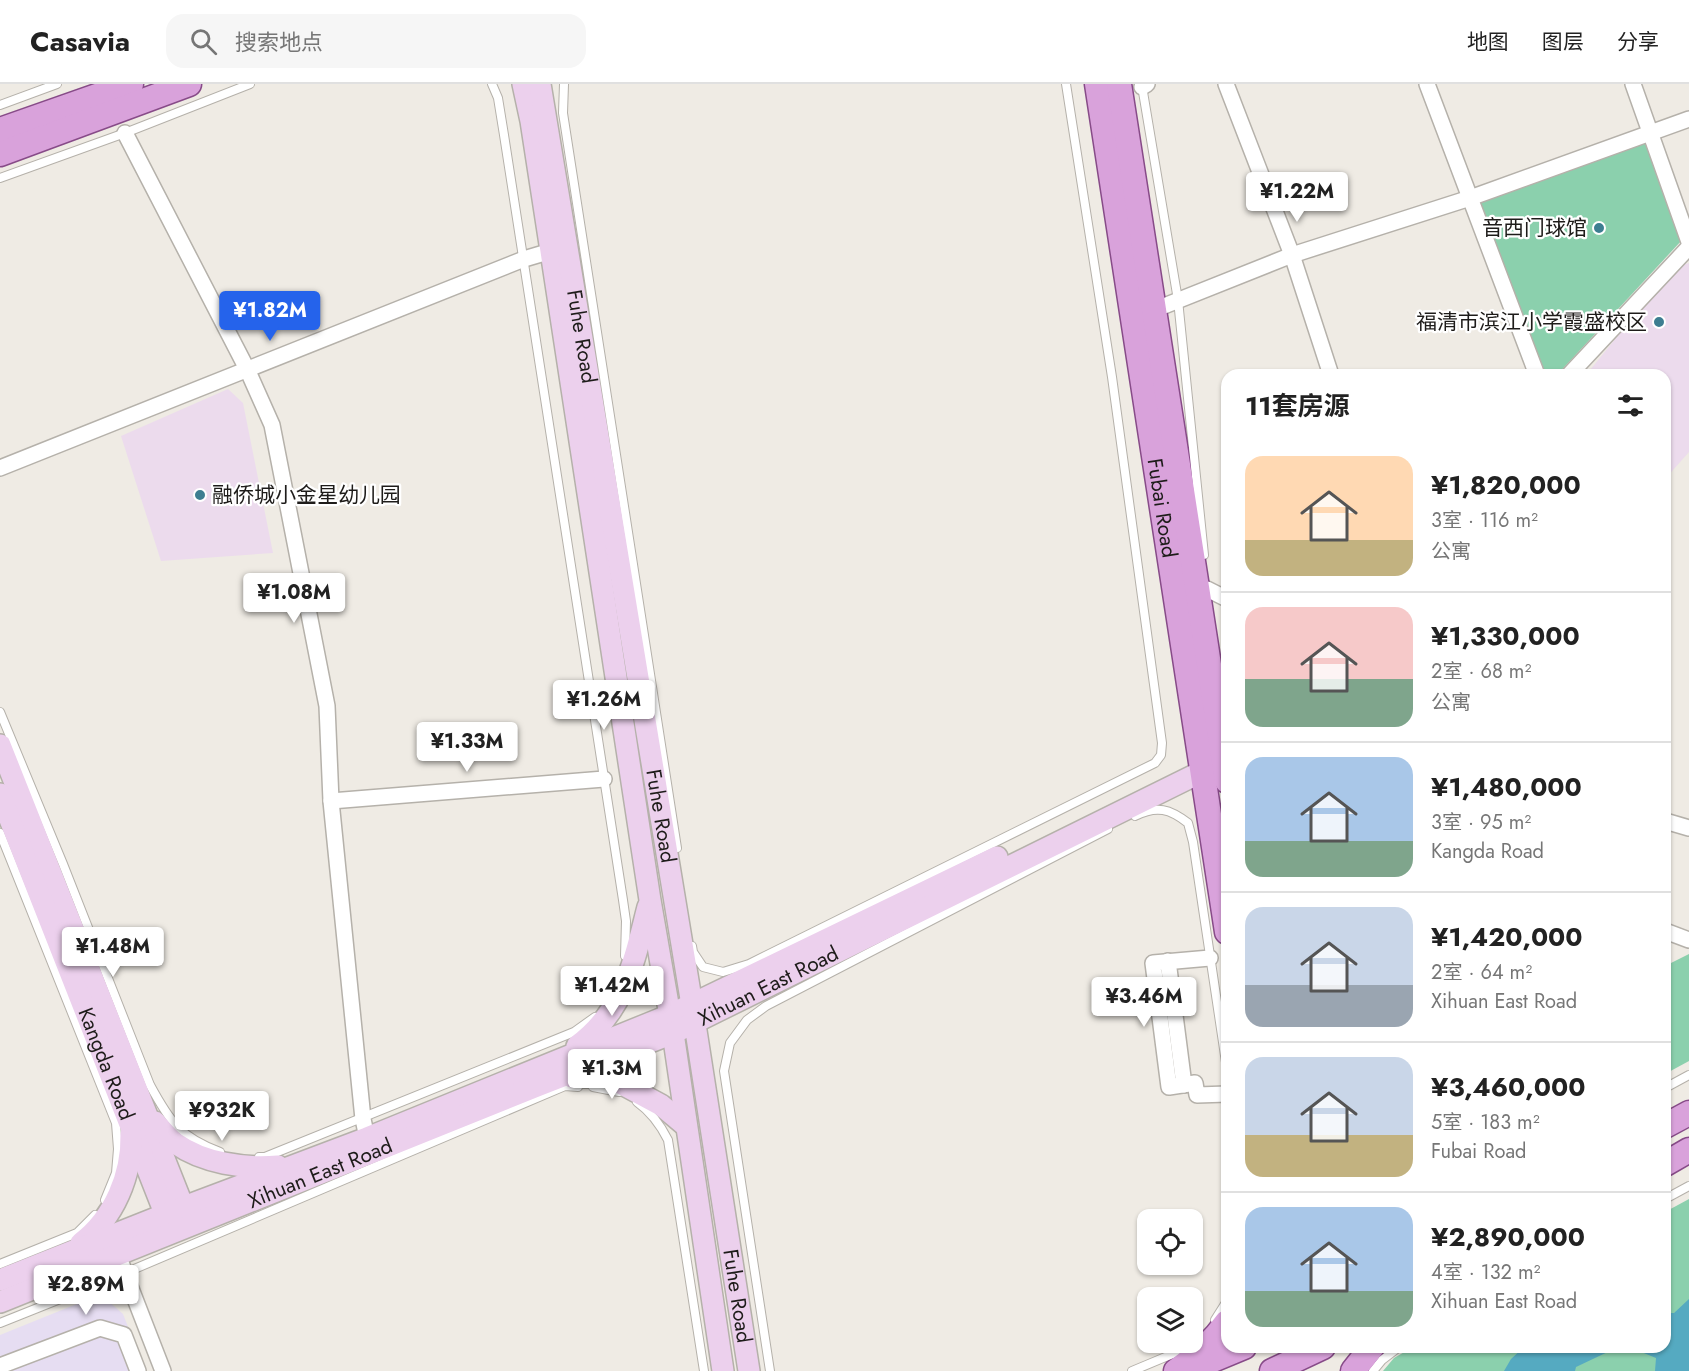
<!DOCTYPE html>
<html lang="zh">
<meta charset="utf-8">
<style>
body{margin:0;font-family:Jost,"Noto Sans SC",sans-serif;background:#f6f6f6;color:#222;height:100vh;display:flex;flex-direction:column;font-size:22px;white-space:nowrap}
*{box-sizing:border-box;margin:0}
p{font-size:20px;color:#767676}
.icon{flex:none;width:33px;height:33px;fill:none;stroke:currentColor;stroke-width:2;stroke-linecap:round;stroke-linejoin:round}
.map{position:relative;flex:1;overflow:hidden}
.drawer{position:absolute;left:1221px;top:285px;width:450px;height:984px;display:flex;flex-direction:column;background:#fff;border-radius:18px;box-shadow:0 2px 4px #0004}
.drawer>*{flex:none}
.controls{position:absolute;left:1137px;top:1125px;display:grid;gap:12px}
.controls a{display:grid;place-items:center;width:66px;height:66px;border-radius:12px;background:#fff;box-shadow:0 2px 4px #0004;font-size:30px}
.price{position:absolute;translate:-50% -51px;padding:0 14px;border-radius:6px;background:#fff;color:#222;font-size:20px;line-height:39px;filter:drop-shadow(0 2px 3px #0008)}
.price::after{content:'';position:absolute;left:50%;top:36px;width:18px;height:14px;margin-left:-9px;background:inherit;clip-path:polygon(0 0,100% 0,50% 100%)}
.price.current{background:#2563eb;color:#fff}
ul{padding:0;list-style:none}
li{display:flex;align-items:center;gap:18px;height:150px;padding:0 24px}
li+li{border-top:2px solid #e0e0e0}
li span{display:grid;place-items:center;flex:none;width:168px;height:120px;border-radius:18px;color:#555}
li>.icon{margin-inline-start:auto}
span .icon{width:72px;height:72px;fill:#fffc;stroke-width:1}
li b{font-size:26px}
h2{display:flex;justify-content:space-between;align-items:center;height:72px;padding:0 24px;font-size:26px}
header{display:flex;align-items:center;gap:36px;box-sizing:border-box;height:84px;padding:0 30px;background:#fff;border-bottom:2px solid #e0e0e0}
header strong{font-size:28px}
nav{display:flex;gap:33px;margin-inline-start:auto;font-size:21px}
.search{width:420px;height:54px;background:#f6f6f6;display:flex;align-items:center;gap:15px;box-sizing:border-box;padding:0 21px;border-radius:18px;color:#767676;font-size:22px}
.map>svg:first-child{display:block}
.education{fill:#ecdbed}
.medical{fill:#e6ddf2}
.green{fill:#8bd0ad}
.water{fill:#55aac1}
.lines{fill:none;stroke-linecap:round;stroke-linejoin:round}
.lane-casing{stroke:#b5b1aa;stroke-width:10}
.street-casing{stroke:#b5b1aa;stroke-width:18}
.secondary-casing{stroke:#b5b1aa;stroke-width:24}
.primary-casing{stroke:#874b88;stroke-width:27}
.lane{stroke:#fff;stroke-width:8}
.street{stroke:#fff;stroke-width:15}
.secondary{stroke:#ecd0ed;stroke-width:21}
.primary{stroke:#d9a2db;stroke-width:24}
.poi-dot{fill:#3d7e91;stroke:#fff;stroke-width:2}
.labels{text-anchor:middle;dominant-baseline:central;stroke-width:4.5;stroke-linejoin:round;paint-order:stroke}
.poi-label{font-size:21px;fill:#1e1c1a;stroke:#fff;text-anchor:end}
.street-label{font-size:21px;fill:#1e1c1a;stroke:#fff}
</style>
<header>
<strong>Casavia</strong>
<div class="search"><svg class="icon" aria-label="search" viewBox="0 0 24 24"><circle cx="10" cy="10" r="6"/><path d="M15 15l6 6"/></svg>搜索地点</div>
<nav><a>地图</a><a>图层</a><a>分享</a></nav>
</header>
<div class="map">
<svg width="1689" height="1287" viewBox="0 0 1689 1287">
<rect width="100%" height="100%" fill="#efebe4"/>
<!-- education -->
<g class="education">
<polygon points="1689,179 1689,368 1665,395 1665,291 1586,291 1673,184"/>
<polygon points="228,305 243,319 273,469 161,477 121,352"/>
</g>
<!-- medical -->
<polygon class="medical" points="94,1213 107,1216 123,1230 145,1287 0,1287 0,1251"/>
<!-- green -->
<g class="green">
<polygon points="1645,59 1682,156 1557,291 1545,291 1479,117"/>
<polygon points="1689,870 1689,977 1665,990 1665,882"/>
<polygon points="1689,1115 1689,1287 1383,1287 1394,1274 1413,1263 1665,1263 1665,1128"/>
</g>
<!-- water -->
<polygon class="water" points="1689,1215 1689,1287 1655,1287 1656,1274 1634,1265 1614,1265 1576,1283 1575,1287 1504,1287 1511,1275 1524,1263 1665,1263 1665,1229 1674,1229"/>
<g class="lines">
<defs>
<g id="lane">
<polyline points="492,0 498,14 504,51 623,816 626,837 625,872"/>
<polyline points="564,0 563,29 677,764"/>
<polyline points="1142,2 1178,216 1204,471"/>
<polyline points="0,21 57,0"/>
<polyline points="0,94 125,49 250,0"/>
<path d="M 0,628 L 63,780 L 150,1001 C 170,1038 180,1053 220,1068"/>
<path d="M 1135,732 C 1157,721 1170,725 1188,739 L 1193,758 L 1227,985"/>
<polyline points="0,749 116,1039 118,1065 116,1089 105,1116"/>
<polyline points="692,862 693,868 703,883 723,888 749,880 1155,679 1161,671 1162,659 1112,293 1066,0"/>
<polyline points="593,1003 619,1008"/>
<polyline points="1665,1004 1689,991"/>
<path d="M 637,1018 C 651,1028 660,1040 668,1056 L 704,1287"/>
<polyline points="259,1073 265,1073 574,948 595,933"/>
<polyline points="1665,1115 1689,1102"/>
<polyline points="0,1180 77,1149 95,1131"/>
<polyline points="1215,1236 1227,1217"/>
<polyline points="0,1239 125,1189 565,1002 578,1003"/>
<polyline points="770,1287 724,987 730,959 747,936 766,922 1108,745"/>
<polyline points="1132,1287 1175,1269 1191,1258"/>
<polyline points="1373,1287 1382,1276 1399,1263"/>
</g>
<g id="street">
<polyline points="1226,0 1292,171 1331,291"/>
<polyline points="1427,0 1537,291"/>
<polyline points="1633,0 1689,158"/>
<polyline points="1142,3 1147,0"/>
<polyline points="125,49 247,285 272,341 327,622 331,717 363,1035 367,1054"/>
<polyline points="1154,226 1292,171 1470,114 1689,35"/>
<polyline points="1569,291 1689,163"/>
<polyline points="0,384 524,175 551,167"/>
<polyline points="1207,505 1227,515"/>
<polyline points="331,717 604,695"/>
<polyline points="1665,737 1689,744"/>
<polyline points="1665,847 1689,856"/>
<polyline points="1210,874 1153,879 1169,1003 1195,999 1197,1011 1227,1010"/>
<polyline points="1168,877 1184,1001"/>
<polyline points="118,1171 163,1287"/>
<polyline points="0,1282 100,1244 124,1251 138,1287"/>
</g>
<g id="secondary">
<polyline points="523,0 531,37 551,167 650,816 673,949 723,1287"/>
<path id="s1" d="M 540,0 L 692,921 L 749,1287"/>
<polyline points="0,661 188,1135"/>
<path id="s2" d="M 0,710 L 170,1142"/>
<path d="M 577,962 C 625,927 634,877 648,823"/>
<polyline points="572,993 609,993 661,1021 686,1042"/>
<path d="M 155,1038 C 161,1045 167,1053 175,1059 C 203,1079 244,1085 278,1082"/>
<path d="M 81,1159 C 114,1134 132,1091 131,1050"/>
<polyline points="0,1196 184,1123 367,1054 670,931 997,773"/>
<path id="s3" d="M 0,1218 L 537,1002 L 673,949 L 1203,687 L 1217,681"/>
</g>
<g id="primary">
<path id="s4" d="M 1097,0 L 1227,848"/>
<polyline points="1119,0 1227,697"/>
<polyline points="0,46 131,0"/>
<polyline points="0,70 189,0"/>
<polyline points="1665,1042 1689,1029"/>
<polyline points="1665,1080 1689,1066"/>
<polyline points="1191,1285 1244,1263"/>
<path d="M 1176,1287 C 1196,1273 1213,1258 1227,1238"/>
<polyline points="1272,1287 1323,1263"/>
<polyline points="1353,1287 1372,1263"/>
</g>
</defs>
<!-- lane casing -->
<use href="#lane" class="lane-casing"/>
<!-- street casing -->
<use href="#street" class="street-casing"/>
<!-- secondary casing -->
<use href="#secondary" class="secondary-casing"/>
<!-- primary casing -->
<use href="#primary" class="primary-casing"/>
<!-- lane -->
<use href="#lane" class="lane"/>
<!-- street -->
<use href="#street" class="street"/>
<!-- secondary -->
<use href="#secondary" class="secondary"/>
<!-- primary -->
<use href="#primary" class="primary"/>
</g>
<!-- markers -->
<g class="poi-dot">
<circle cx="1599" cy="144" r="6"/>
<circle cx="1659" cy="238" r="6"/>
<circle cx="200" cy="411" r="6"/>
</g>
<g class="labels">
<!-- poi labels -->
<g class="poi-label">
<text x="1587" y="144">音西门球馆</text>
<text x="1647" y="238">福清市滨江小学霞盛校区</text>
<text x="212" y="411" text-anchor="start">融侨城小金星幼儿园</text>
</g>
<!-- street labels -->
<g class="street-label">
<text stroke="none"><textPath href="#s1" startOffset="256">Fuhe Road</textPath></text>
<text stroke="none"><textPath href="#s4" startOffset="429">Fubai Road</textPath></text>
<text stroke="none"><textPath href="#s1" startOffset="742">Fuhe Road</textPath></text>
<text stroke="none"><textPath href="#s3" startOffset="831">Xihuan East Road</textPath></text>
<text stroke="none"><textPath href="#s2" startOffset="290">Kangda Road</textPath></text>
<text stroke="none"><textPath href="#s3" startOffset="345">Xihuan East Road</textPath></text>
<text stroke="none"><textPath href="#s1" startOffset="1228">Fuhe Road</textPath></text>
</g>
</g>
</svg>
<div class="controls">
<a><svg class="icon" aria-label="locate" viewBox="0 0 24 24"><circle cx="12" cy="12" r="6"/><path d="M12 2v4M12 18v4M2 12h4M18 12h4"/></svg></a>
<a><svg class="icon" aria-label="layers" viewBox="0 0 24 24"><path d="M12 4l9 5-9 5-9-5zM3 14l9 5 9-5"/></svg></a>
</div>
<b class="price" style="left:1297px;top:139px">¥1.22M</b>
<b class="price current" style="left:270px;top:258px">¥1.82M</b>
<b class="price" style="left:294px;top:540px">¥1.08M</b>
<b class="price" style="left:604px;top:647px">¥1.26M</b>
<b class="price" style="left:467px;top:689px">¥1.33M</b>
<b class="price" style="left:113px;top:894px">¥1.48M</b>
<b class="price" style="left:612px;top:933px">¥1.42M</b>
<b class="price" style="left:1144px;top:944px">¥3.46M</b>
<b class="price" style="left:612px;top:1016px">¥1.3M</b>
<b class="price" style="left:222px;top:1058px">¥932K</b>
<b class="price" style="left:86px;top:1232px">¥2.89M</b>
<section class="drawer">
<h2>11套房源<svg class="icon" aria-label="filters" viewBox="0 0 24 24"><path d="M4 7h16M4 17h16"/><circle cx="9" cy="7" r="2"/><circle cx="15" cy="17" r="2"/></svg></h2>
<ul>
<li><span style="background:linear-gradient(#ffd9b3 70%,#c2b280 0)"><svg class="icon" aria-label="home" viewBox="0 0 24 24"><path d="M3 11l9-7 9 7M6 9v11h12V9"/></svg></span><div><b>¥1,820,000</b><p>3室 · 116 m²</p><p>公寓</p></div></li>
<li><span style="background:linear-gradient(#f6c9c9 60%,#7fa58c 0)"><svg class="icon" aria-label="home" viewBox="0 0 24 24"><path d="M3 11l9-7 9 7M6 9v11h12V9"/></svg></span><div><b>¥1,330,000</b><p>2室 · 68 m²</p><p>公寓</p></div></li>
<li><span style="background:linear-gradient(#a9c7e8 70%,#7fa58c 0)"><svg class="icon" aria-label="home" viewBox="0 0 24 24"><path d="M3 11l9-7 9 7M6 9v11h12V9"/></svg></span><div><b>¥1,480,000</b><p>3室 · 95 m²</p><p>Kangda Road</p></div></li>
<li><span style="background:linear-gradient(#c9d6e8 65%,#9aa5b1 0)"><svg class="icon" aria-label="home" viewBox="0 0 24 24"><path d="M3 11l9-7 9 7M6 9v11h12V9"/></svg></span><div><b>¥1,420,000</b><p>2室 · 64 m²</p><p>Xihuan East Road</p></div></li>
<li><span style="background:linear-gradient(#c9d6e8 65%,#c2b280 0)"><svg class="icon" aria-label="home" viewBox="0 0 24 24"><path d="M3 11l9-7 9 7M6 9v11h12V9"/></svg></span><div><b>¥3,460,000</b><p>5室 · 183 m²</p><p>Fubai Road</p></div></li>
<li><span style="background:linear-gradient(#a9c7e8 70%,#7fa58c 0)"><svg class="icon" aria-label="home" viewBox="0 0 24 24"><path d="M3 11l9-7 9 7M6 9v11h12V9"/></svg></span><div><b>¥2,890,000</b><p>4室 · 132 m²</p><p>Xihuan East Road</p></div></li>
</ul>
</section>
</div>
